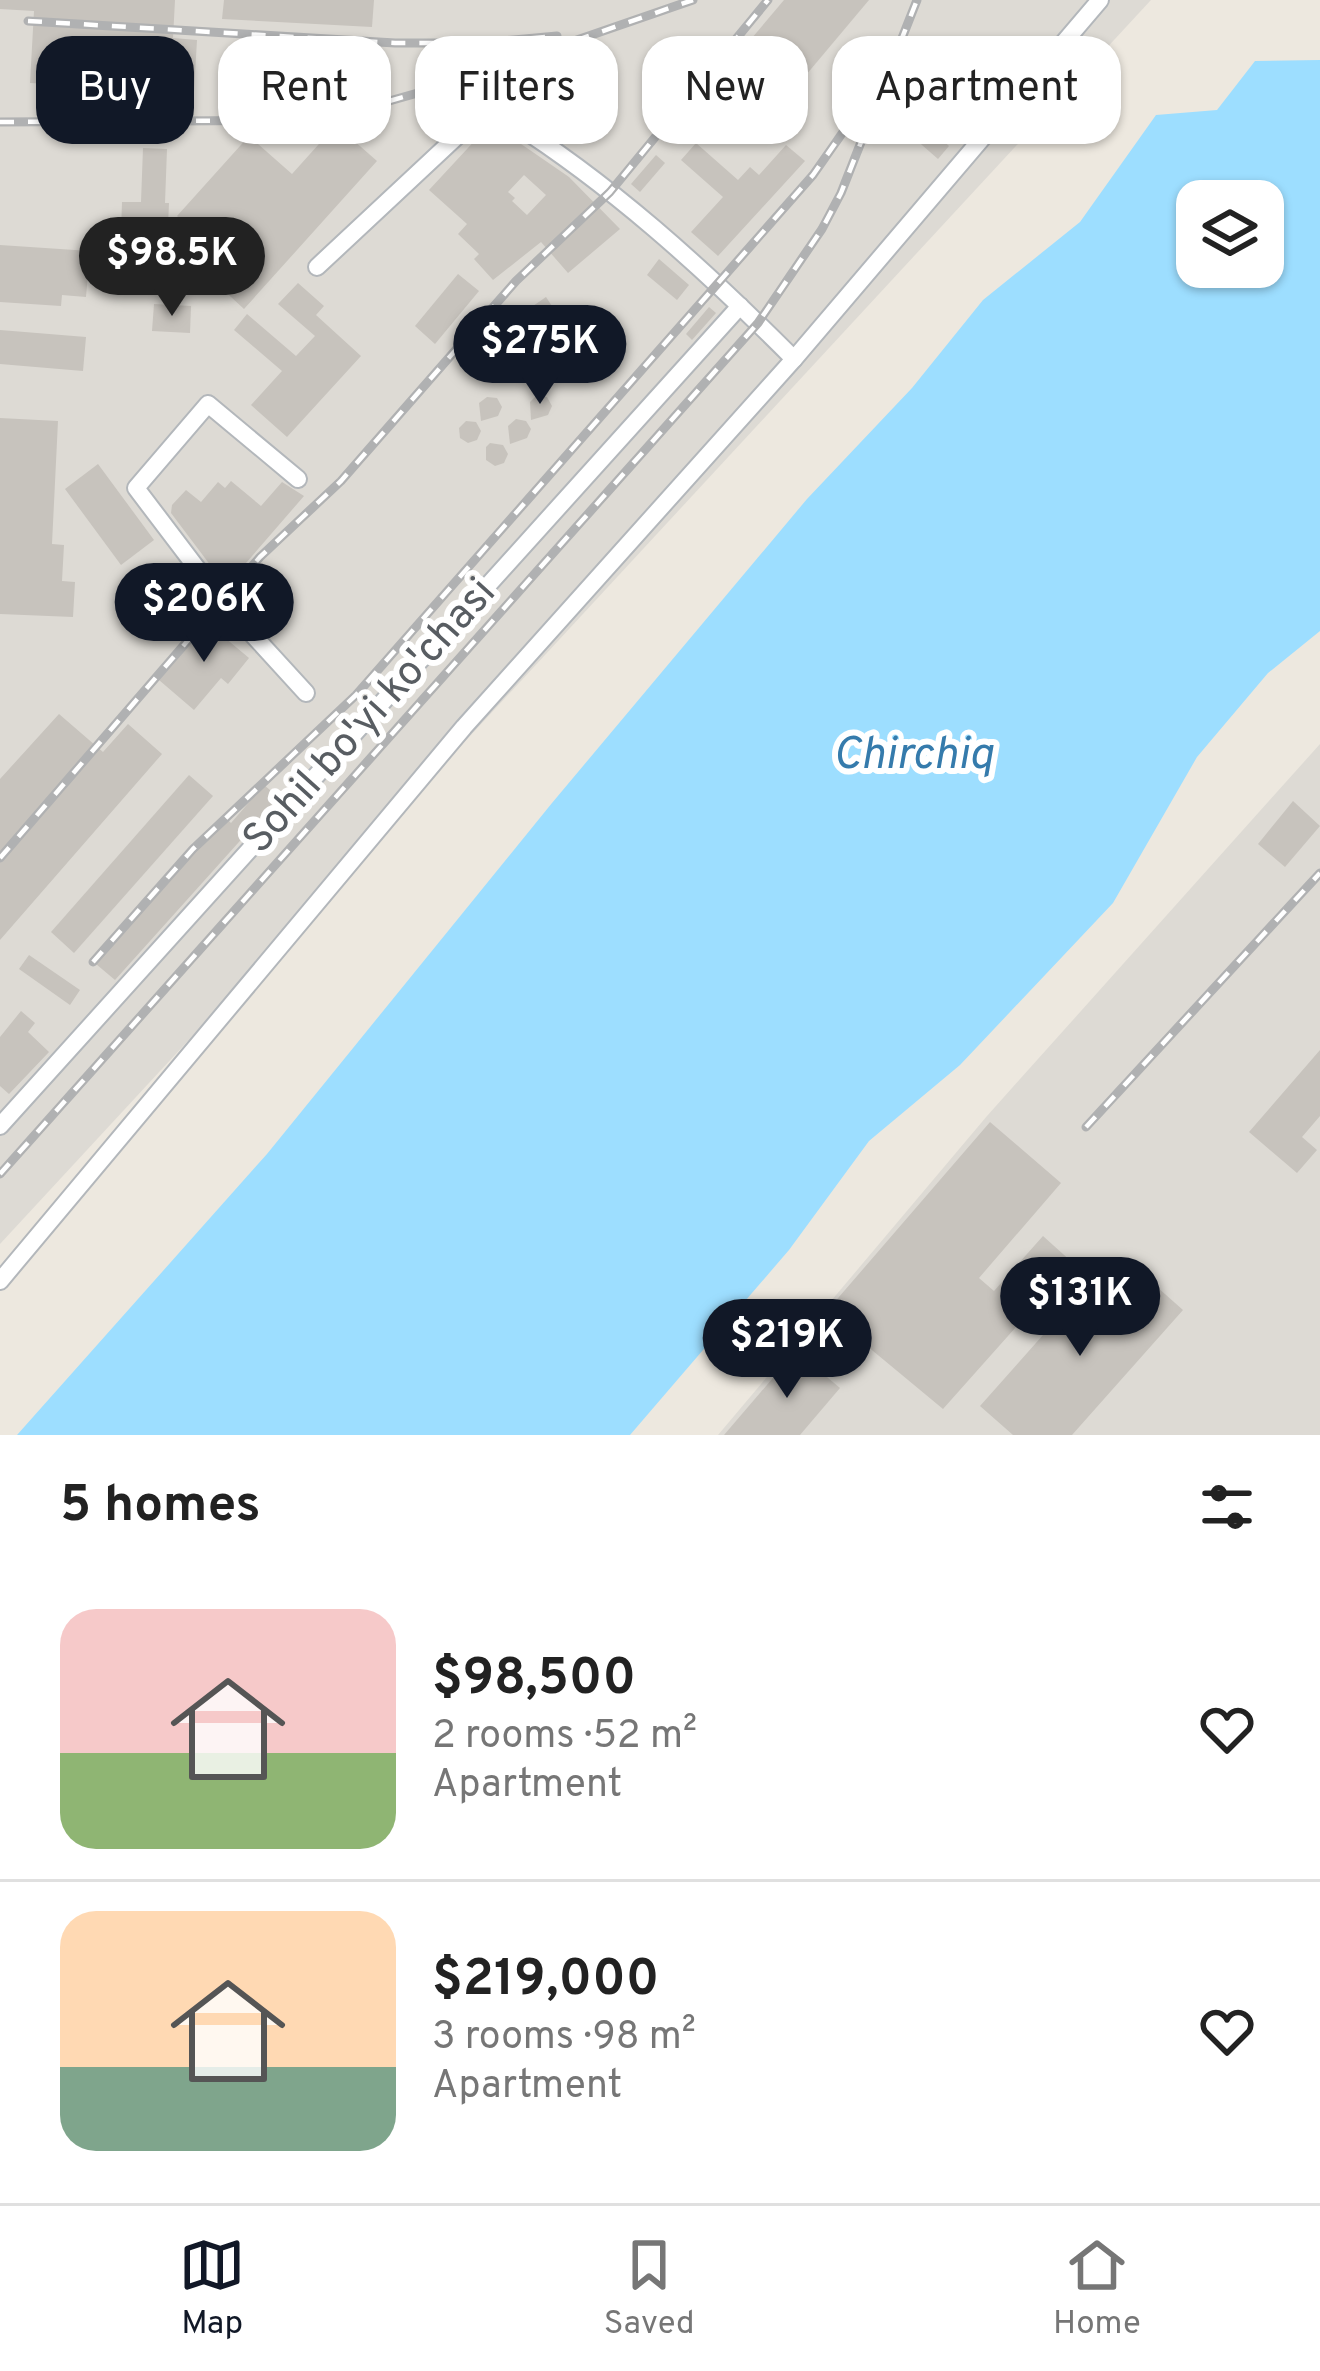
<!DOCTYPE html>
<meta charset="utf-8">
<style>
body{margin:0;font-family:Overpass,sans-serif;background:#f2f2f2;color:#222;height:100vh;display:flex;flex-direction:column;font-size:45px;white-space:nowrap}
*{box-sizing:border-box;margin:0}
p{font-size:39px;color:#767676}
.icon{flex:none;width:66px;height:66px;fill:none;stroke:currentColor;stroke-width:2;stroke-linecap:round;stroke-linejoin:round}
.map{position:relative;height:1435px;overflow:hidden}
.details{display:flex;flex-direction:column;background:#fff;flex:1}
.details>*{flex:none}
.banner{position:absolute;left:36px;top:36px;width:1248px;height:108px;display:flex;gap:24px}
.buttons{position:absolute;left:1176px;top:180px;display:grid;gap:24px}
.buttons a{display:grid;place-items:center;width:108px;height:108px;border-radius:24px;background:#fff;box-shadow:0 3px 9px #0004;font-size:60px}
.price{position:absolute;translate:-50% -102px;padding:0 27px;border-radius:42px;background:#111827;color:#fff;font-size:39px;line-height:78px;filter:drop-shadow(0 3px 6px #0008)}
.price::after{content:'';position:absolute;left:50%;top:72px;width:36px;height:27px;margin-left:-18px;background:inherit;clip-path:polygon(0 0,100% 0,50% 100%)}
.price.current{background:#222;color:#fff}
ul{padding:0;list-style:none}
li{display:flex;align-items:center;gap:36px;height:300px;padding:0 60px}
li+li{border-top:3px solid #e0e0e0}
li span{display:grid;place-items:center;flex:none;width:336px;height:240px;border-radius:36px;color:#555}
li>.icon{margin-inline-start:auto}
span .icon{width:144px;height:144px;fill:#fffc;stroke-width:1}
li b{font-size:51px}
h2{display:flex;justify-content:space-between;align-items:center;height:144px;padding:0 60px;font-size:51px}
.pill{padding:0 42px;border-radius:36px;background:#fff;box-shadow:0 3px 9px #0004;font-size:42px;line-height:108px}
.pill.current{background:#111827;color:#fff}
.menu{display:flex;justify-content:space-around;align-items:center;height:168px;border-top:3px solid #e0e0e0;background:#fff;font-size:33px;color:#767676}
.menu a{display:grid;justify-items:center;gap:6px}
.menu .current{color:#111827}
.map>svg:first-child{display:block}
.industrial{fill:#dddad4}
.water{fill:#9ddeff;fill-rule:evenodd}
.building{fill:#c7c3bd;fill-rule:evenodd}
.lines{fill:none;stroke-linecap:round;stroke-linejoin:round}
.minor-casing{stroke:#b3b7bb;stroke-width:20}
.minor{stroke:#fff;stroke-width:16}
.rail-casing{stroke:#b0b1b2;stroke-width:9}
.rail{stroke:#fff;stroke-width:4.5;stroke-dasharray:14;stroke-linecap:butt}
.labels{text-anchor:middle;dominant-baseline:central;stroke-width:12;stroke-linejoin:round;paint-order:stroke}
.street-label{font-size:42px;fill:#585d62;stroke:#fff}
.water-label{font-size:45px;font-style:italic;fill:#357bac;stroke:#fff}
</style>
<div class="map">
<svg width="1320" height="1435" viewBox="0 0 1320 1435">
<rect width="100%" height="100%" fill="#ede8df"/>
<!-- industrial -->
<g class="industrial">
<polygon points="0,0 1151,0 0,1244"/>
<polygon points="1320,744 1320,1435 718,1435 987,1116"/>
</g>
<!-- water -->
<path class="water" d="M 1320,60 L 1320,631 L 1268,673 L 1197,757 L 1113,903 L 960,1065 L 869,1141 L 789,1250 L 630,1435 L 17,1435 L 267,1154 L 552,803 L 807,499 L 912,388 L 983,300 L 1080,222 L 1156,115 L 1217,110 L 1255,61 ZM 1197,201 L 1263,201 L 1263,267 L 1197,267 Z"/>
<!-- building -->
<g class="building">
<polygon points="0,0 175,0 173,38 197,40 194,92 30,83 34,11 0,9"/>
<polygon points="224,0 374,0 372,27 222,19"/>
<polygon points="784,0 869,0 780,106 730,64"/>
<polygon points="567,51 573,68 511,90 495,76"/>
<polygon points="910,111 949,146 938,159 898,124"/>
<polygon points="336,125 377,161 244,309 204,272 220,254 177,216 249,136 292,174"/>
<path d="M 498,128 L 569,177 L 620,229 L 568,273 L 541,242 L 493,280 L 474,259 L 479,254 L 458,234 L 467,224 L 429,190 L 480,135 ZM 524,175 L 546,195 L 527,215 L 512,201 L 515,198 L 508,192 Z"/>
<polygon points="696,143 738,180 750,167 759,175 786,145 805,161 718,256 691,232 723,197 681,160"/>
<polygon points="143,148 167,149 165,203 169,203 168,226 172,222 171,264 120,262 122,202 141,202"/>
<polygon points="656,155 665,163 640,192 631,184"/>
<polygon points="0,245 90,251 86,297 62,295 61,306 0,302"/>
<polygon points="659,259 689,285 677,300 647,275"/>
<polygon points="458,274 479,291 435,344 415,326"/>
<polygon points="298,283 324,306 316,315 361,356 287,437 251,405 282,371 234,330 247,314 296,356 315,336 278,304"/>
<polygon points="546,297 563,323 536,340 520,315"/>
<polygon points="154,304 191,306 190,333 152,331"/>
<polygon points="709,307 716,313 692,340 686,334"/>
<polygon points="0,330 86,337 83,371 0,364"/>
<polygon points="587,343 608,362 593,378 572,359"/>
<polygon points="537,395 547,397 552,406 548,415 531,420 530,402"/>
<polygon points="487,397 497,398 502,407 498,416 481,421 479,403"/>
<polygon points="0,418 58,421 52,544 64,545 62,581 75,582 73,617 0,614"/>
<polygon points="516,419 526,421 531,429 527,438 510,444 508,426"/>
<polygon points="466,421 476,422 481,431 477,440 468,443 460,438 459,428"/>
<polygon points="490,443 503,445 508,454 504,463 495,466 486,460 486,447"/>
<polygon points="98,464 154,540 121,565 65,489"/>
<polygon points="231,481 261,506 282,482 304,496 226,586 171,513 172,505 186,490 201,502 218,482 225,488"/>
<polygon points="213,615 224,625 218,632 249,658 228,684 221,678 194,710 159,680"/>
<polygon points="59,714 103,752 128,724 162,754 0,940 0,779"/>
<polygon points="189,775 213,796 74,953 51,932"/>
<polygon points="264,785 276,795 270,801 273,804 115,980 96,964 225,817 231,823"/>
<polygon points="1293,801 1320,826 1285,867 1258,844"/>
<polygon points="29,955 80,990 70,1005 19,969"/>
<polygon points="21,1011 35,1023 28,1032 49,1052 9,1094 0,1086 0,1037"/>
<polygon points="1320,1050 1320,1116 1302,1137 1317,1150 1297,1173 1249,1132"/>
<polygon points="990,1122 1061,1183 979,1278 994,1291 1043,1236 1073,1263 943,1409 826,1312"/>
<polygon points="1097,1274 1128,1301 1148,1279 1183,1310 1072,1435 1013,1435 980,1406"/>
<polygon points="796,1351 840,1388 800,1435 724,1435"/>
</g>
<g class="lines">
<defs>
<g id="minor">
<path d="M 317,267 L 467,127 L 499,114 C 608,181 704,269 794,359"/>
<polyline points="298,479 208,404 136,488 221,600 306,693"/>
<polyline points="0,1126 740,306"/>
<polyline points="0,1281 464,727 794,359 1100,0"/>
</g>
</defs>
<!-- minor casing -->
<use href="#minor" class="minor-casing"/>
<!-- minor -->
<use href="#minor" class="minor"/>
<defs>
<g id="rail">
<polyline points="28,21 395,43 479,43 557,36"/>
<polyline points="0,122 322,120 446,85 693,0"/>
<polyline points="0,858 260,557 341,481 516,281 610,192 768,0"/>
<polyline points="93,962 193,849 356,695 813,175 864,102"/>
<polyline points="1086,1127 1320,873"/>
<polyline points="0,1174 758,323 822,229 841,193 917,0"/>
</g>
</defs>
<!-- rail casing -->
<use href="#rail" class="rail-casing"/>
<!-- rail -->
<use href="#rail" class="rail"/>
</g>
<g class="labels">
<!-- street labels -->
<g class="street-label">
<text transform="translate(371 717) rotate(-48)">Sohil bo'yi ko'chasi</text>
</g>
<!-- water labels -->
<g class="water-label">
<text x="913" y="756">Chirchiq</text>
</g>
</g>
</svg>
<div class="buttons">
<a><svg class="icon" aria-label="layers" viewBox="0 0 24 24"><path d="M12 4l9 5-9 5-9-5zM3 14l9 5 9-5"/></svg></a>
</div>
<b class="price current" style="left:172px;top:319px">$98.5K</b>
<b class="price" style="left:540px;top:407px">$275K</b>
<b class="price" style="left:204px;top:665px">$206K</b>
<b class="price" style="left:1080px;top:1359px">$131K</b>
<b class="price" style="left:787px;top:1401px">$219K</b>
<div class="banner">
<a class="pill current">Buy</a>
<a class="pill">Rent</a>
<a class="pill">Filters</a>
<a class="pill">New</a>
<a class="pill">Apartment</a>
</div>
</div>
<section class="details">
<h2>5 homes<svg class="icon" aria-label="filters" viewBox="0 0 24 24"><path d="M4 7h16M4 17h16"/><circle cx="9" cy="7" r="2"/><circle cx="15" cy="17" r="2"/></svg></h2>
<ul>
<li><span style="background:linear-gradient(#f6c9c9 60%,#8fb573 0)"><svg class="icon" aria-label="home" viewBox="0 0 24 24"><path d="M3 11l9-7 9 7M6 9v11h12V9"/></svg></span><div><b>$98,500</b><p>2 rooms · 52 m²</p><p>Apartment</p></div><svg class="icon" aria-label="heart" viewBox="0 0 24 24"><path d="M12 20l-8-8c-3-5 5-10 8-4 3-6 11-1 8 4z"/></svg></li>
<li><span style="background:linear-gradient(#ffd9b3 65%,#7fa58c 0)"><svg class="icon" aria-label="home" viewBox="0 0 24 24"><path d="M3 11l9-7 9 7M6 9v11h12V9"/></svg></span><div><b>$219,000</b><p>3 rooms · 98 m²</p><p>Apartment</p></div><svg class="icon" aria-label="heart" viewBox="0 0 24 24"><path d="M12 20l-8-8c-3-5 5-10 8-4 3-6 11-1 8 4z"/></svg></li>
</ul>
</section>
<nav class="menu">
<a class="current"><svg class="icon" aria-label="map" viewBox="0 0 24 24"><path d="M3 6l6-2 6 2 6-2v14l-6 2-6-2-6 2zM9 4v14M15 6v14"/></svg>Map</a>
<a><svg class="icon" aria-label="saved" viewBox="0 0 24 24"><path d="M7 4h10v16l-5-4-5 4z"/></svg>Saved</a>
<a><svg class="icon" aria-label="home" viewBox="0 0 24 24"><path d="M3 11l9-7 9 7M6 9v11h12V9"/></svg>Home</a>
</nav>
